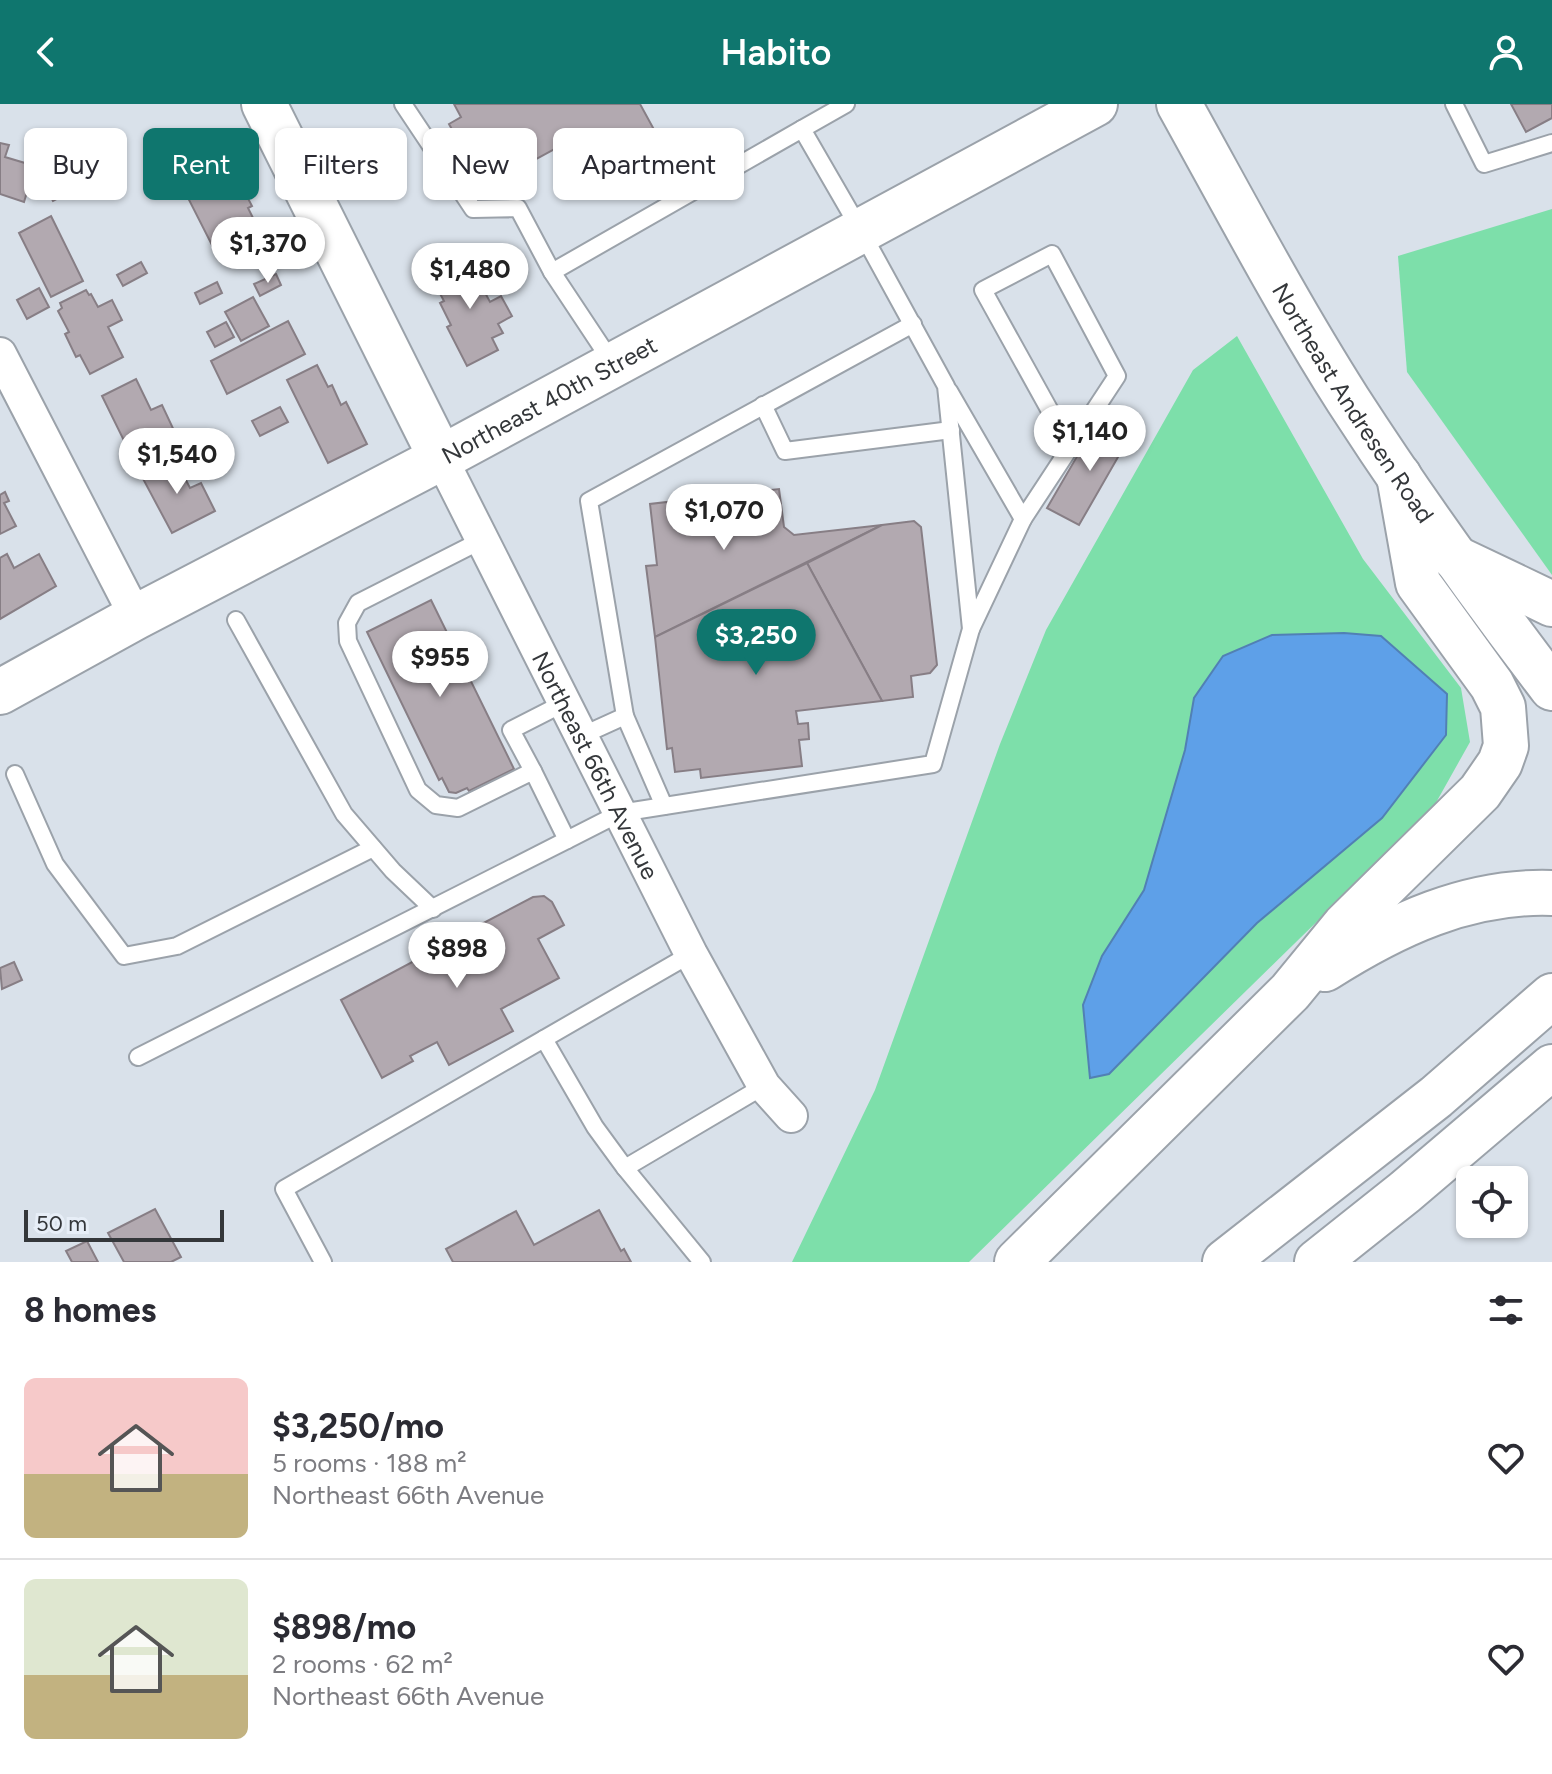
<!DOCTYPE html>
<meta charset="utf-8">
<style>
body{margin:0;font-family:Figtree,sans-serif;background:#f7f7f7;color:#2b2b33;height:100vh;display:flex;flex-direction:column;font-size:30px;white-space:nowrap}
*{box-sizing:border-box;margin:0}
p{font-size:26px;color:#7c7c81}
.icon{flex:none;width:44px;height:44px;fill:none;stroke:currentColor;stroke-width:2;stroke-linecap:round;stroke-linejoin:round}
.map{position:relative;height:1158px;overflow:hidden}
.details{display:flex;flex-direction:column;background:#fff;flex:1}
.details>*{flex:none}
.top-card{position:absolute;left:24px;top:24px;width:800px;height:72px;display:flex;gap:16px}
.fabs{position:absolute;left:1456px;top:1062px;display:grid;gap:16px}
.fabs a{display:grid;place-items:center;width:72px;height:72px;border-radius:12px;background:#fff;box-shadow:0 2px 6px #0004;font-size:40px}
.scale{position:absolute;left:24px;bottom:20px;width:200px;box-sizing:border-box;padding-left:8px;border:4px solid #34373a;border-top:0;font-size:22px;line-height:28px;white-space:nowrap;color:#34373a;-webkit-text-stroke:6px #e7eef7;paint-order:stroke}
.price{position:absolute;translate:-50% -68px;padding:0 18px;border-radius:28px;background:#fff;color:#222;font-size:26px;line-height:52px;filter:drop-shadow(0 2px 4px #0008)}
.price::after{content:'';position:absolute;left:50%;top:48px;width:24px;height:18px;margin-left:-12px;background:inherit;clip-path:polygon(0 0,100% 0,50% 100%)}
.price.active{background:#0f766e;color:#fff}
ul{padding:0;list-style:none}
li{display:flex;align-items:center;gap:24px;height:200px;padding:0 24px}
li+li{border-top:2px solid #e1e1e2}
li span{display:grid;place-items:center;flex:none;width:224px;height:160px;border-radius:12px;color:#555}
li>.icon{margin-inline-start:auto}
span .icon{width:96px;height:96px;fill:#fffc;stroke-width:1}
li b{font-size:34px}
h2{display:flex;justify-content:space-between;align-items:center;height:96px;padding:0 24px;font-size:34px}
.pill{padding:0 28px;border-radius:12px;background:#fff;box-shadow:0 2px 6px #0004;font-size:28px;line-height:72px}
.pill.active{background:#0f766e;color:#fff}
header{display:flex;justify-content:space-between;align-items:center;height:104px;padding:0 24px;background:#0f766e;color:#fff;font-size:36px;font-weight:600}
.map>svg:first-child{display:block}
.green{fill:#7ddfaa}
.water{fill:#5ea0e8;stroke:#5180b4;stroke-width:2}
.building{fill:#b2a9b0;stroke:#877e85;stroke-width:2}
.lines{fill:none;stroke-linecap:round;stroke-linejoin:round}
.lane-casing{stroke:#9ba2aa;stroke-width:20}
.street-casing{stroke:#9ba2aa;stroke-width:36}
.secondary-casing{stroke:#9ba2aa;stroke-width:48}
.primary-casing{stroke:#9ba2aa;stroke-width:48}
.highway-casing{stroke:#9ba2aa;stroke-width:48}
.lane{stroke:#fff;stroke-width:16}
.street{stroke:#fff;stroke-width:32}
.secondary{stroke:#fff;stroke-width:44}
.primary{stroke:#fff;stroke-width:44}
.highway{stroke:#fff;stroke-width:44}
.labels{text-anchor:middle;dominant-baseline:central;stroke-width:6;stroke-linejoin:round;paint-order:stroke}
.street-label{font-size:24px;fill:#34373a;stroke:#e7eef7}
</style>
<header><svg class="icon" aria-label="back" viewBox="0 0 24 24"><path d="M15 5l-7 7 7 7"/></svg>Habito<svg class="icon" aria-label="person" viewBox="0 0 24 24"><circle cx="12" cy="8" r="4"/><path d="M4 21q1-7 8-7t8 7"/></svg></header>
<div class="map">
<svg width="1552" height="1158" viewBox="0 0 1552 1158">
<rect width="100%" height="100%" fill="#d9e1ea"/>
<!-- green -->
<g class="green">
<polygon points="1552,105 1552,471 1407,268 1398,152"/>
<polygon points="1237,232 1363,455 1461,584 1470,638 1433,704 969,1158 792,1158 875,986 1000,640 1046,526 1193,266"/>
</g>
<!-- water -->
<polygon class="water" points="1344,529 1381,532 1447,590 1446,631 1382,714 1257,819 1109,970 1090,974 1083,901 1102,852 1144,786 1185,646 1194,594 1223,552 1272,531"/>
<!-- building -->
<g class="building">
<polygon points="454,0 640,0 669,53 611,84 582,30 496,77 489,63 476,69 449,20 461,13"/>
<polygon points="1511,0 1552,0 1552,14 1526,28"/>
<polygon points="0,39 9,41 5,53 35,62 24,98 0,90"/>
<polygon points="214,40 227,66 232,64 252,102 248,104 260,128 216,149 185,88 194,83 180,57"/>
<polygon points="62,74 70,88 53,97 45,83"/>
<polygon points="51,112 83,177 51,193 19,129"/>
<polygon points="466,153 490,198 501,192 512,212 498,220 503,229 492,234 498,246 467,262 447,223 451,221 440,199 444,197 430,171"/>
<polygon points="141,158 147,169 123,182 117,171"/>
<polygon points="276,170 281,181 260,192 254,180"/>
<polygon points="217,178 222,189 200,200 195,189"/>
<polygon points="39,184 49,203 27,215 17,196"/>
<polygon points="86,186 89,191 91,190 98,203 112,196 122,216 108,223 123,253 90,270 80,251 76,253 65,230 69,228 58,207 62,204 60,199"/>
<polygon points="253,193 269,222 241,237 225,208"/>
<polygon points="288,217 305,250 227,290 211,257"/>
<polygon points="226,218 234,233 215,243 207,228"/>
<polygon points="317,261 328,283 332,281 341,301 346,298 367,340 328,359 287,276"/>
<polygon points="136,275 151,306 162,301 178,335 134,357 102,292"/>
<polygon points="280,303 288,318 260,332 252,317"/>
<polygon points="1110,314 1133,327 1079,421 1047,404 1079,349 1092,345"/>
<polygon points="214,331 224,351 211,358 201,338"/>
<polygon points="174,353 190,384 201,379 215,407 172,429 141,371"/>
<polygon points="779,385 784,423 794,431 882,421 655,533 646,462 657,461 650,400"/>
<polygon points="5,388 9,397 4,399 16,422 0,430 0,391"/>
<polygon points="914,417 921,423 937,561 930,569 911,572 913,593 882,597 807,459 882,421"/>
<polygon points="7,450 14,464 39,450 56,482 0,515 0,454"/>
<polygon points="807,459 882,597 796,607 798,620 808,619 809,635 799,636 802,662 701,674 700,665 675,668 672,644 667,645 655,533"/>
<polygon points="431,496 514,665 469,687 467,684 456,689 449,688 442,674 439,676 367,528"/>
<polygon points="544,792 552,798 564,821 538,835 559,874 501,905 513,927 449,961 437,938 410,952 413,957 382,974 341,896 459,833 465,845 479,838 472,825 533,793"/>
<polygon points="14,858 22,876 2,885 0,864"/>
<polygon points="155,1105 181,1153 171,1158 124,1158 108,1129"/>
<polygon points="599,1106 621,1147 624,1145 631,1158 453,1158 446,1145 516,1107 534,1141"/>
<polygon points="87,1137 98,1158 72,1158 66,1147"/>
</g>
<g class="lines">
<defs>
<g id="lane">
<polyline points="403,0 473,105 518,104 552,168 613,260"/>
<polyline points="1454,0 1484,60 1552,39"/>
<polyline points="552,168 802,25"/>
<polyline points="949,287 1023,415 1117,272 1052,150 983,186 1070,343"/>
<polyline points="763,301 785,347 951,326"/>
<polyline points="482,436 358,499 347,519 348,537 418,686 436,701 458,704 533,667 567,736 620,709 933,660 971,525 946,282 861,127 802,25 846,0"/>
<polyline points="236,516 344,710 393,767 433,805"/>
<polyline points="971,525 1023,415"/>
<polyline points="625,612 664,702"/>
<polyline points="581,632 625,612 589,397 913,220"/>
<polyline points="533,667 511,626 564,599"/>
<polyline points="15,670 55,760 124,852 177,842 373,744"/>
<polyline points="544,935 595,1023 625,1064"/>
<polyline points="138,953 567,736"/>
<polyline points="323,1158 284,1085 691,850"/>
<polyline points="702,1158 625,1064 764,982"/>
</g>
<g id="street">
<polyline points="0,250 136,513"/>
<path id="s1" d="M 441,354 L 691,850 L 764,982 L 791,1012"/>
</g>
<g id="secondary">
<polyline points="264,0 441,354"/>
<path id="s2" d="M 0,588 L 136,513 L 441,354 L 1095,0"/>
</g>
<g id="primary">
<path id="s3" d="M 1179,0 C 1234,99 1287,200 1348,296 C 1412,395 1480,490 1552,584"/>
</g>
<g id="highway">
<polyline points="1455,454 1552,500"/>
<path d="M 1325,865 C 1394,821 1468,786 1552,789"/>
<polyline points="1017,1158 1290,888 1345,821 1480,688 1500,659 1506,642 1503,603 1492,581 1418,479 1399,372"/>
<polyline points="1225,1158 1436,993 1552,892"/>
<polyline points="1317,1158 1405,1088 1552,963"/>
</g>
</defs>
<!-- lane casing -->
<use href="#lane" class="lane-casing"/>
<!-- street casing -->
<use href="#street" class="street-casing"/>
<!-- secondary casing -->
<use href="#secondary" class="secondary-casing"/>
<!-- primary casing -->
<use href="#primary" class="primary-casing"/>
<!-- highway casing -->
<use href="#highway" class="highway-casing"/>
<!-- lane -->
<use href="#lane" class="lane"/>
<!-- street -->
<use href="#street" class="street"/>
<!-- secondary -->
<use href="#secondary" class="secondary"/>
<!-- primary -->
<use href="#primary" class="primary"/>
<!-- highway -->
<use href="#highway" class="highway"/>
</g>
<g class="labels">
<!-- street labels -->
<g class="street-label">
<text stroke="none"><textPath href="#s2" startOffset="622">Northeast 40th Street</textPath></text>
<text stroke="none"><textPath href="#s3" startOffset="346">Northeast Andresen Road</textPath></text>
<text stroke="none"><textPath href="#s1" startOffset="344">Northeast 66th Avenue</textPath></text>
</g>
</g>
</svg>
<div class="fabs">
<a><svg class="icon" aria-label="locate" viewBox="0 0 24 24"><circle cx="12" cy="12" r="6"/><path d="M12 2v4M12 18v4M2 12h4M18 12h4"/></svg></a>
</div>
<div class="scale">50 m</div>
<b class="price" style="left:268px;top:181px">$1,370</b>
<b class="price" style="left:470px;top:207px">$1,480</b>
<b class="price" style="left:1090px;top:369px">$1,140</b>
<b class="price" style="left:177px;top:392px">$1,540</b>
<b class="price" style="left:724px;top:448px">$1,070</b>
<b class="price active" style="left:756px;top:573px">$3,250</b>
<b class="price" style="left:440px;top:595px">$955</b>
<b class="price" style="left:457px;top:886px">$898</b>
<div class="top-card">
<a class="pill">Buy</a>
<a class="pill active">Rent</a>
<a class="pill">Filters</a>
<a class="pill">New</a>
<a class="pill">Apartment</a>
</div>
</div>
<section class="details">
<h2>8 homes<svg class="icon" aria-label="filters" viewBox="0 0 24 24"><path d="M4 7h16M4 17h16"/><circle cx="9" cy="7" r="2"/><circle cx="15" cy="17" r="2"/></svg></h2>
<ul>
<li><span style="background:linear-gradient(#f6c9c9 60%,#c2b280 0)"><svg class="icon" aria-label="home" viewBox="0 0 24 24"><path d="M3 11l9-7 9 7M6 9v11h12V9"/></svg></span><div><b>$3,250/mo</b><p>5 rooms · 188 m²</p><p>Northeast 66th Avenue</p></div><svg class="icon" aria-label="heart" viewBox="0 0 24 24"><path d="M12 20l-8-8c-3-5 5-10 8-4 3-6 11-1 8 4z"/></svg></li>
<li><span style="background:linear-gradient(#dfe7d0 60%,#c2b280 0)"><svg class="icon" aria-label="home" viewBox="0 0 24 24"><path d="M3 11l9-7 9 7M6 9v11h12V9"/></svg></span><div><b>$898/mo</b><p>2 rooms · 62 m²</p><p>Northeast 66th Avenue</p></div><svg class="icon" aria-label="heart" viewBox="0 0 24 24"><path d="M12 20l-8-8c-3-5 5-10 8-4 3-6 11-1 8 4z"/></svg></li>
</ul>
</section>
